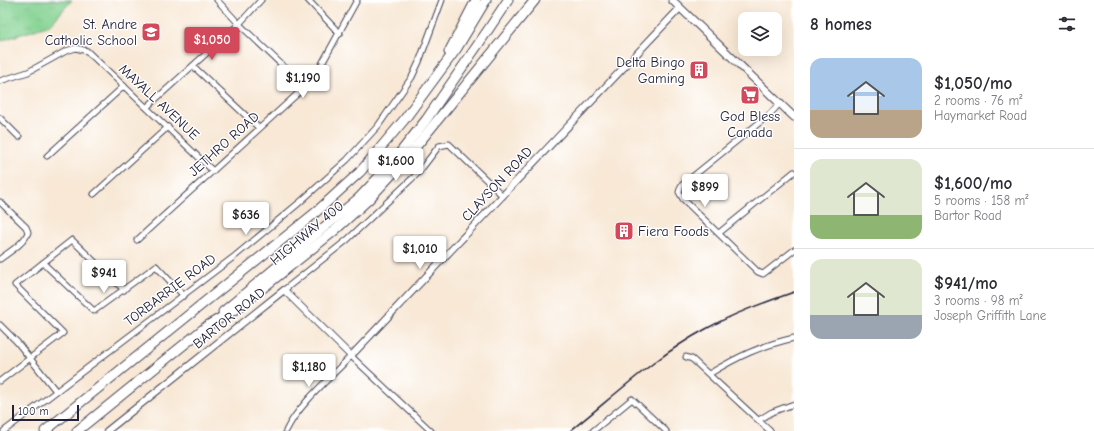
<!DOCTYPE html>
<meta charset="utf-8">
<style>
body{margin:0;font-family:"Comic Neue",sans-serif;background:#f2f2f3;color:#2b2b33;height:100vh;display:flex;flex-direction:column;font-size:15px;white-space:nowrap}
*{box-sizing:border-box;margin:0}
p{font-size:13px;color:#7c7c81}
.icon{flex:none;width:22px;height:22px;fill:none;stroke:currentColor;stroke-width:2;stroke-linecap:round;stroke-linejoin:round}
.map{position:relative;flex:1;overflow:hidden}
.details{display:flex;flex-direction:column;background:#fff;width:300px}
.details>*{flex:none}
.fabs{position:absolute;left:738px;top:12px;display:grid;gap:8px}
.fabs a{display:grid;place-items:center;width:44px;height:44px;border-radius:8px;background:#fff;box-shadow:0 4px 16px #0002;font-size:20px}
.scale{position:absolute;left:12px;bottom:10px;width:67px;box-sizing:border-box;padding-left:4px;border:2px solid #22223b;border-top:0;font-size:11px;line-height:14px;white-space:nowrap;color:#22223b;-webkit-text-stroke:3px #fff;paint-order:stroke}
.price{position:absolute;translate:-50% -34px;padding:0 9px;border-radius:4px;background:#fff;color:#222;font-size:13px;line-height:26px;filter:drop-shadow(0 1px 2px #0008)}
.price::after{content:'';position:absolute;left:50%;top:24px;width:12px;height:9px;margin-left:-6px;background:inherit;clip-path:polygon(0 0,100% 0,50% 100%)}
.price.on{background:#d1495b;color:#fff}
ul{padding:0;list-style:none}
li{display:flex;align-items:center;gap:12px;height:100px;padding:0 16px}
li+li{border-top:1px solid #e1e1e2}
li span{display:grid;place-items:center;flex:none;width:112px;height:80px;border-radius:12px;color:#555}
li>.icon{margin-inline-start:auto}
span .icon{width:48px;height:48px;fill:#fffc;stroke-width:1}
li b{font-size:17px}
h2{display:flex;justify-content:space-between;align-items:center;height:48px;padding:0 16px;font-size:17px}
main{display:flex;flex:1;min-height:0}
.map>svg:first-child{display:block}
.park{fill:url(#park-tufts);stroke:#527a66}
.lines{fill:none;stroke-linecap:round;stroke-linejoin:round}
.minor-casing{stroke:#424052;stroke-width:7}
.tertiary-casing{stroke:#424052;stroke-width:8}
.secondary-casing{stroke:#424052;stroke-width:9}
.motorway-casing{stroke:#424052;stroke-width:11}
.minor{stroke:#fff;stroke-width:5}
.tertiary{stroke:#fff;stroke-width:6}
.secondary{stroke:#fff;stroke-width:7}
.motorway{stroke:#fff;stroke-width:9}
.rail{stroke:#22223b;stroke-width:1.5}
.labels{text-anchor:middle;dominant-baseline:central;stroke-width:3;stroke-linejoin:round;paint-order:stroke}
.poi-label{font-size:14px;fill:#22223b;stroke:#fff;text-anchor:end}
.street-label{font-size:14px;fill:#22223b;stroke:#fff}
</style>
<main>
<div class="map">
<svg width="794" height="431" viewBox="0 0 794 431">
<defs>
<pattern id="park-tufts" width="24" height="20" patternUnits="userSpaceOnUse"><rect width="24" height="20" fill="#82d190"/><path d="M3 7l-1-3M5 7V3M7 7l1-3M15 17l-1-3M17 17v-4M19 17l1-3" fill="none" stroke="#70b37d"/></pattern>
</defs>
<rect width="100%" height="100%" fill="#fff"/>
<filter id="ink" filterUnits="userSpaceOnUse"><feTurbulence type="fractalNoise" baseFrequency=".025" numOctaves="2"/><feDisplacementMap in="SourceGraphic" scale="8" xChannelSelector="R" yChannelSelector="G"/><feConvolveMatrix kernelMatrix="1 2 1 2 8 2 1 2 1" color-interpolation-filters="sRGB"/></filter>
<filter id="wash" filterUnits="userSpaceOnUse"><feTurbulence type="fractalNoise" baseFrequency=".012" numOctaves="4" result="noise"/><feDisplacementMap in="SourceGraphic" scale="16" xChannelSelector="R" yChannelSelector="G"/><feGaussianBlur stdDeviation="0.9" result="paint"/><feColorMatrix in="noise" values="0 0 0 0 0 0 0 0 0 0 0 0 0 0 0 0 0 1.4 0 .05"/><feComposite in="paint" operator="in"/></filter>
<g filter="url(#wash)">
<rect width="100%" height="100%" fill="#f8e8d5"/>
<!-- park -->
<polygon class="park" points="0,0 72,0 50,25 0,41"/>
</g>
<g filter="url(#ink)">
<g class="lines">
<defs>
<g id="minor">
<polyline points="217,0 239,24 305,87"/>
<polyline points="308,0 340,34"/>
<polyline points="193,66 259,128"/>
<polyline points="0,81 28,72 66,51 76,48 87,51 213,171"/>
<polyline points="780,103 770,114 681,186 679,192 683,199 758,272 763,274 767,271 794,250"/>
<polyline points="147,107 239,24 261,0"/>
<polyline points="0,118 19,137"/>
<polyline points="47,156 124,86"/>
<polyline points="94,194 168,127"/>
<path d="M 0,202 L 26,227 L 28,232 C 25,243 9,252 0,259"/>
<polyline points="719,233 794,172"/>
<polyline points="137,240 305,87 318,71 357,0"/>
<polyline points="43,263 94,311 156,266 184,296"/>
<polyline points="284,290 347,240 419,172 439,146 449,144 503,196"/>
<polyline points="0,325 17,342 56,391"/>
<polyline points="686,357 692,359 770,431"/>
<path d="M 709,374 C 739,356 760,346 794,338"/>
<polyline points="0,381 63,333 15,285 72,240 124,290"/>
<polyline points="759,420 772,412 794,404"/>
<polyline points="4,431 235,256 299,203 347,160 378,126 412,77 419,62 442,0"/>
<path d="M 286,431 C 298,405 331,377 351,356 L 431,431"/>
<polyline points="593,431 632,399 666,431"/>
</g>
<polyline id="tertiary" points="107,431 284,290 351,356 680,8"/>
<polyline id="secondary" points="672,0 794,117"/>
<g id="motorway">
<polyline points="449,52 476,0"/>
<polyline points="223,312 359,198 392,163 426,120 488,30 508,0"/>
<polyline points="45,431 315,213 360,172 404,120 457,48 486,0"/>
<polyline points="77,431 207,326 239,307 334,231 369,199 405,160 535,0"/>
</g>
</defs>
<!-- minor casing -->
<use href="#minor" class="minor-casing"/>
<!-- tertiary casing -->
<use href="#tertiary" class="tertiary-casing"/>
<!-- secondary casing -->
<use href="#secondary" class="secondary-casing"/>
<!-- motorway casing -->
<use href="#motorway" class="motorway-casing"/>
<!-- minor -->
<use href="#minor" class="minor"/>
<!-- tertiary -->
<use href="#tertiary" class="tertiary"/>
<!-- secondary -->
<use href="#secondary" class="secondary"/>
<!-- motorway -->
<use href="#motorway" class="motorway"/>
<!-- rail -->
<path class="rail" d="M 570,431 C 613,397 656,356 704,330 C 732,314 763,303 794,292"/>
</g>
</g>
<!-- icons -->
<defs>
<symbol id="school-square" viewBox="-11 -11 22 22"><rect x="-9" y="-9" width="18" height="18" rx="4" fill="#d1495b" stroke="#fff"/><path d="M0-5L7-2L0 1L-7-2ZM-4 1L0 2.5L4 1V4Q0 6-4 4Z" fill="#fff"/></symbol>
<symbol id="building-square" viewBox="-11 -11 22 22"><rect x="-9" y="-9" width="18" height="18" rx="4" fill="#d1495b" stroke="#fff"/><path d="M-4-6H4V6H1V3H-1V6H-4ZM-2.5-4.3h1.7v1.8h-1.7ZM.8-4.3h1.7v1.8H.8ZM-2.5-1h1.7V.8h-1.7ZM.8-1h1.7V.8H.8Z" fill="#fff"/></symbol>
<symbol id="supermarket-square" viewBox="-11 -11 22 22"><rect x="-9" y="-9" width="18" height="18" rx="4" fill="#d1495b" stroke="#fff"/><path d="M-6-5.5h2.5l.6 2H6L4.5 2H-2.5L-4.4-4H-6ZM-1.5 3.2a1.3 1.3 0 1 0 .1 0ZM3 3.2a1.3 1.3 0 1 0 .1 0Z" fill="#fff"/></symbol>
</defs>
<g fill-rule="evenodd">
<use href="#school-square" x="140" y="21" width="22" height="22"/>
<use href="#building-square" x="688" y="59" width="22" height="22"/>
<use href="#supermarket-square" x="739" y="84" width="22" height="22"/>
<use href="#building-square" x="613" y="220" width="22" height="22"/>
</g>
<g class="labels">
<!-- poi labels -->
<g class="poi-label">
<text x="137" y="24">St. Andre<tspan x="137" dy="16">Catholic School</tspan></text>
<text x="685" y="62">Delta Bingo<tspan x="685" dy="16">Gaming</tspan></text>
<text x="750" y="116" text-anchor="middle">God Bless<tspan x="750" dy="16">Canada</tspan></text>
<text x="638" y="231" text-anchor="start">Fiera Foods</text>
</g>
<!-- street labels -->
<g class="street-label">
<text transform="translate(159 102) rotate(43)">MAYALL AVENUE</text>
<text transform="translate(224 144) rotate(-42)">JETHRO ROAD</text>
<text transform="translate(497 184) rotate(-47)">CLAYSON ROAD</text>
<text transform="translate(307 233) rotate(-40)">HIGHWAY 400</text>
<text transform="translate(170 290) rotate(-37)">TORBARRIE ROAD</text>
<text transform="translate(229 318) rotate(-39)">BARTOR ROAD</text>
</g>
</g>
</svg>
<div class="fabs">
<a><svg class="icon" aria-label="layers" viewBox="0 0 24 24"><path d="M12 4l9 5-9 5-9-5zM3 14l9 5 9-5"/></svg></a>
</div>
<div class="scale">100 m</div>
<b class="price on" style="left:212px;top:61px">$1,050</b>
<b class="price" style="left:303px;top:99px">$1,190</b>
<b class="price" style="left:396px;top:182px">$1,600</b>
<b class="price" style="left:705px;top:208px">$899</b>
<b class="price" style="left:246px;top:236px">$636</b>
<b class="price" style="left:420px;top:270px">$1,010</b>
<b class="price" style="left:104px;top:294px">$941</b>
<b class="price" style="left:309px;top:388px">$1,180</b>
</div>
<section class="details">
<h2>8 homes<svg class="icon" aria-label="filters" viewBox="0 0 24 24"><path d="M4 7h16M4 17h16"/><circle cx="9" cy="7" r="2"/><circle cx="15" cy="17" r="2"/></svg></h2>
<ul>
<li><span style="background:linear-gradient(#a9c7e8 65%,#b9a48a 0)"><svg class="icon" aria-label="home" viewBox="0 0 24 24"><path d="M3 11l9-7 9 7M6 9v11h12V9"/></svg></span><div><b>$1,050/mo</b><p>2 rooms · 76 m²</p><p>Haymarket Road</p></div></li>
<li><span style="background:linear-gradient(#dfe7d0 70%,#8fb573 0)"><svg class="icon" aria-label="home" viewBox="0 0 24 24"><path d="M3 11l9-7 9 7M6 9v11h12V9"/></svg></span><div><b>$1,600/mo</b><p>5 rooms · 158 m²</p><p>Bartor Road</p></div></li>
<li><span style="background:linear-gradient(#dfe7d0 70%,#9aa5b1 0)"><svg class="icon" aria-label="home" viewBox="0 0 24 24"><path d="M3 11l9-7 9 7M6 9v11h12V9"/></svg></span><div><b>$941/mo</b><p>3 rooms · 98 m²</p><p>Joseph Griffith Lane</p></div></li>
</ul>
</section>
</main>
